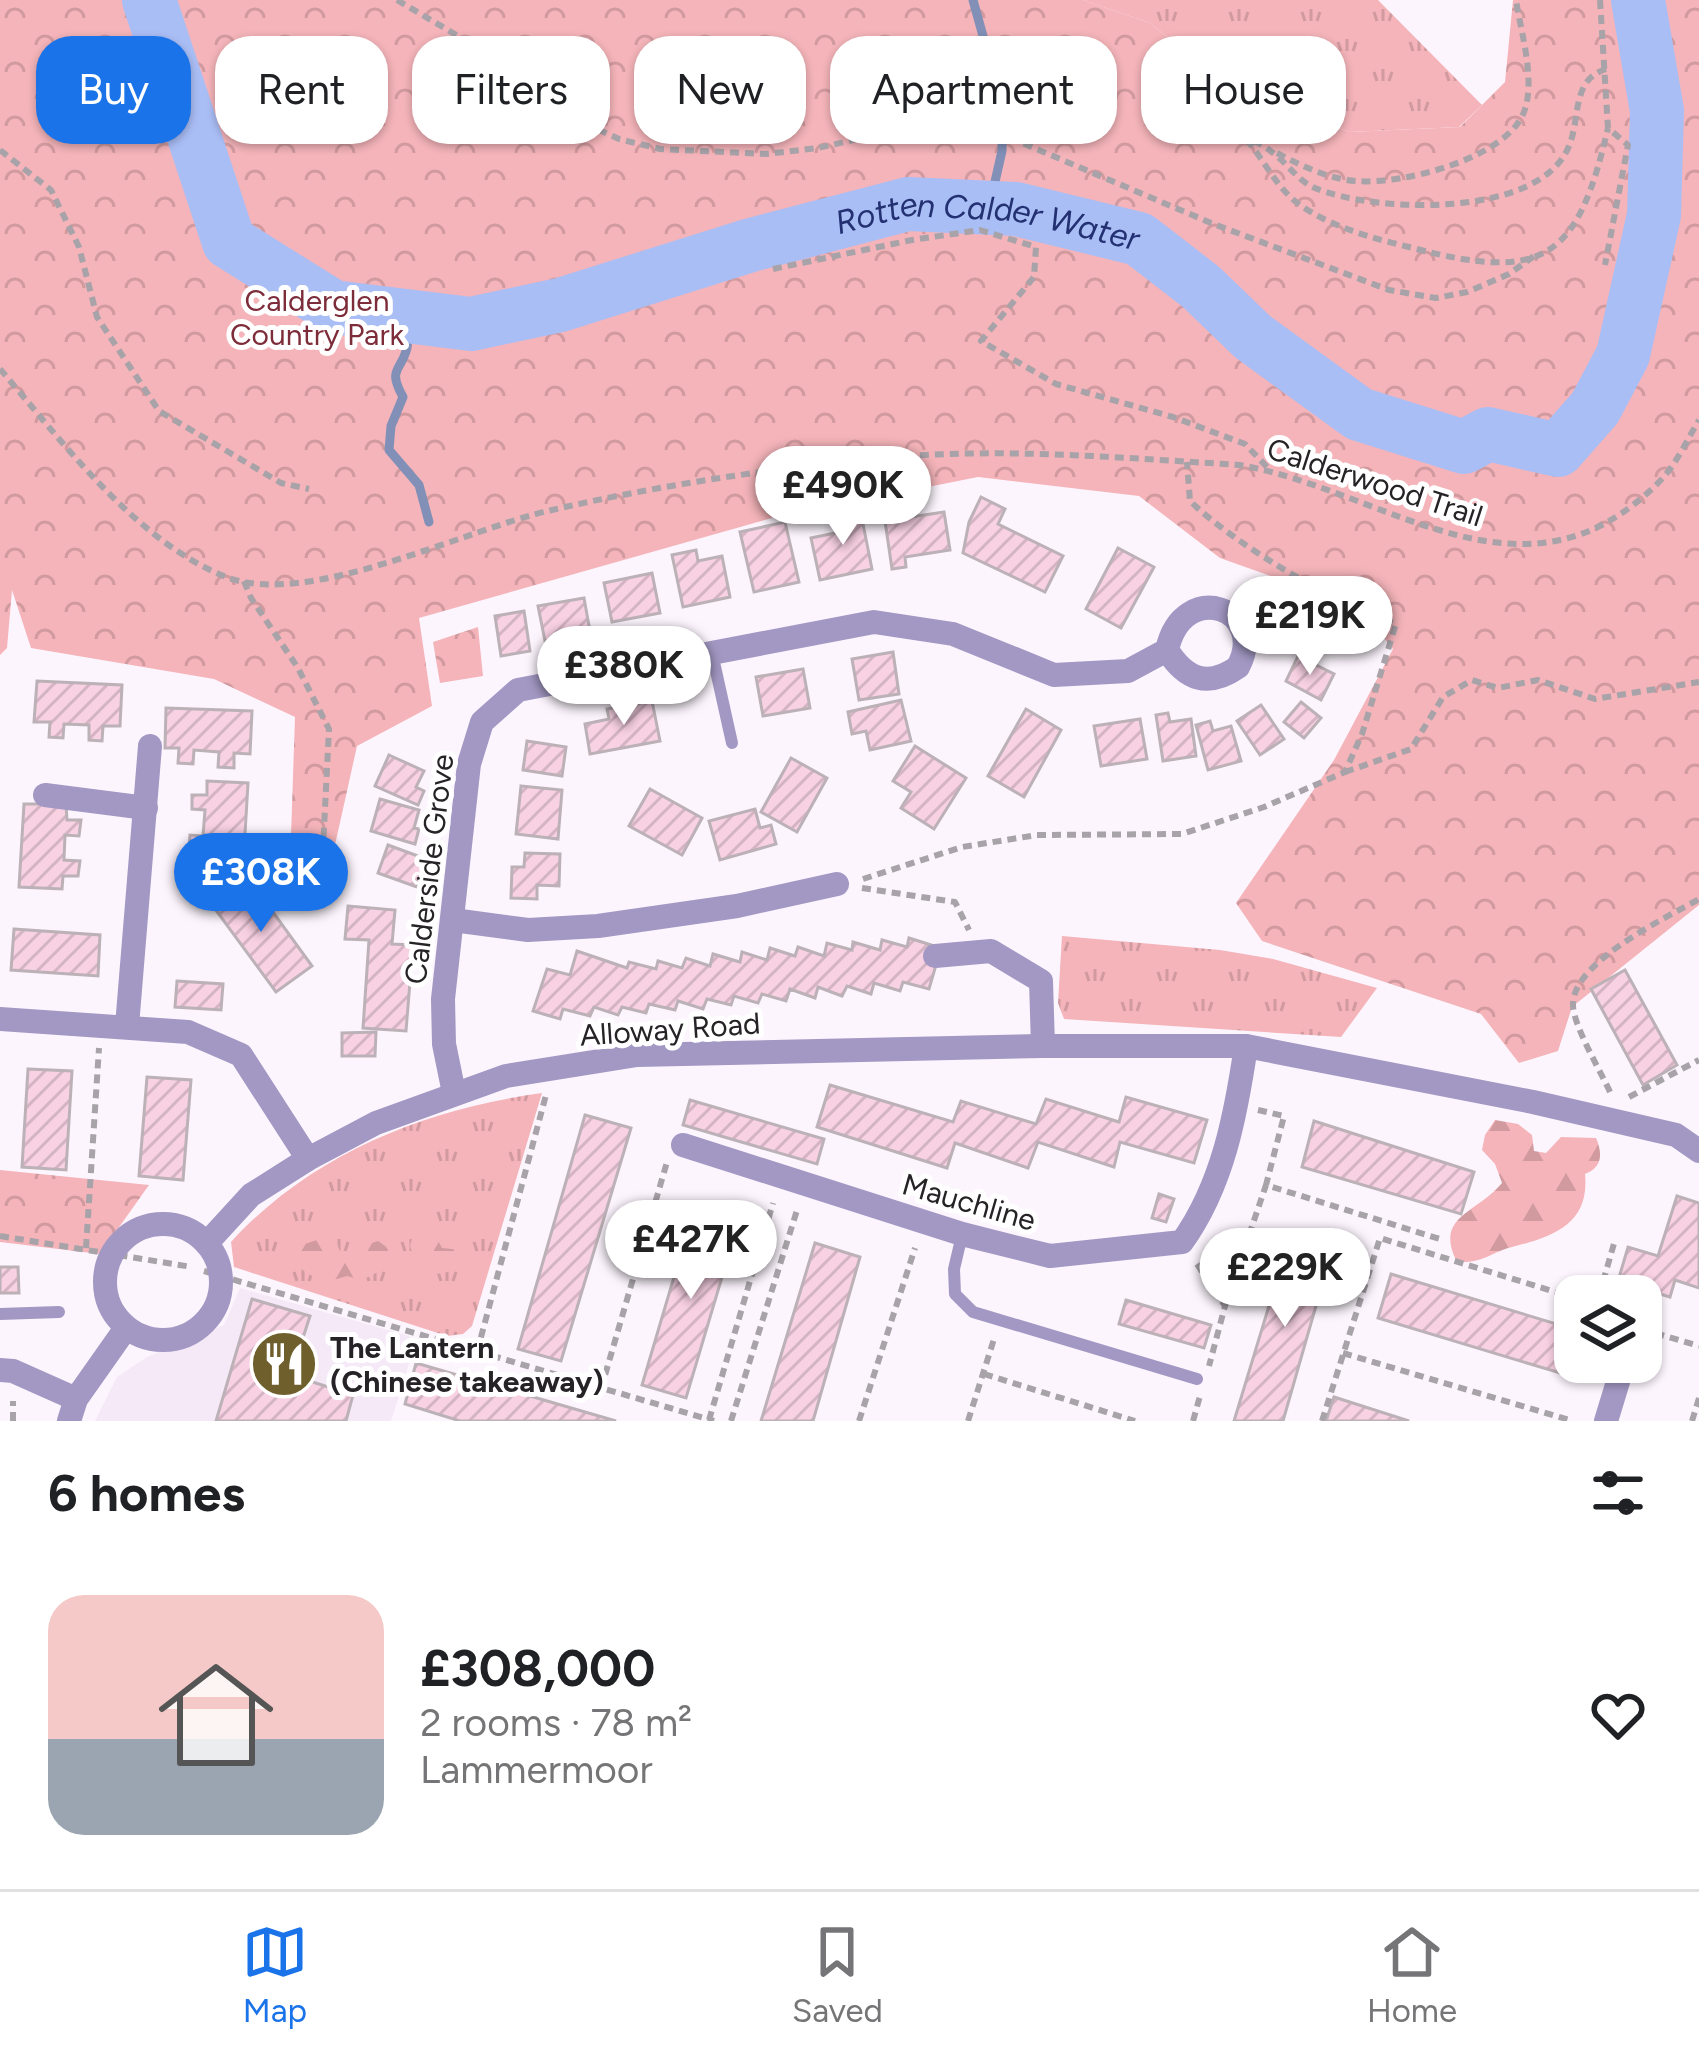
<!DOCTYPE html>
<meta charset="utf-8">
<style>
body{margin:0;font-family:Figtree,sans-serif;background:#f6f6f6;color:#202124;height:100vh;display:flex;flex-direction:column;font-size:45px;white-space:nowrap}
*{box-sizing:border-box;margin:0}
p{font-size:39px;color:#757577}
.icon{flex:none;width:66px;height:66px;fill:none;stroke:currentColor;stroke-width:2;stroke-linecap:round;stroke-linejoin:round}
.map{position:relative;height:1421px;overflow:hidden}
.details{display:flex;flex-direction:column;background:#fff;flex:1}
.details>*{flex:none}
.banner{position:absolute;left:36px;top:36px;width:1629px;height:108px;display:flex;gap:24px}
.controls{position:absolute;left:1554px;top:1275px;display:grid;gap:24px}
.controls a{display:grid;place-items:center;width:108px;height:108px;border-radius:24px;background:#fff;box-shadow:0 3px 9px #0004;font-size:60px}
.price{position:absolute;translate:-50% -102px;padding:0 27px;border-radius:42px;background:#fff;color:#222;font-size:39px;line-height:78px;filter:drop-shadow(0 3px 6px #0008)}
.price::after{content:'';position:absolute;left:50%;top:72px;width:36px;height:27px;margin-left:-18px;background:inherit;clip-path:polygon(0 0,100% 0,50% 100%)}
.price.selected{background:#1a73e8;color:#fff}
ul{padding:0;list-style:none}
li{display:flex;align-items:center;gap:36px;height:300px;padding:0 48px}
li span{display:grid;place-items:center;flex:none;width:336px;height:240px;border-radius:36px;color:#555}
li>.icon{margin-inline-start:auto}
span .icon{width:144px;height:144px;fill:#fffc;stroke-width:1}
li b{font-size:51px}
h2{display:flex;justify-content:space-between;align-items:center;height:144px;padding:0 48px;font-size:51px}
.pill{padding:0 42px;border-radius:36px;background:#fff;box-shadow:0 3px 9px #0004;font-size:42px;line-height:108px}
.pill.selected{background:#1a73e8;color:#fff}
.dock{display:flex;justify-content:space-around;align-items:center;height:168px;border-top:3px solid #e0e0e0;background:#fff;font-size:33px;color:#757577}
.dock a{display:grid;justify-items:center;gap:6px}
.dock .selected{color:#1a73e8}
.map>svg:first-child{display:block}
.built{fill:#f5e8f7}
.grass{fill:url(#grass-tufts)}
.forest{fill:url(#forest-firs)}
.park{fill:url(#park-crowns)}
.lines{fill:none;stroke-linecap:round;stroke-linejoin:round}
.stream{stroke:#8290b8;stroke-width:9}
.river{stroke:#aabef6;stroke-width:54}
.building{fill:url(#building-hatch);stroke:#bcb1b6;stroke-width:3}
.path{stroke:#a8a2a9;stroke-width:6;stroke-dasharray:9 6;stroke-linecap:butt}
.lane{stroke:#a298c3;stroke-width:12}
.street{stroke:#a298c3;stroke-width:24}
.labels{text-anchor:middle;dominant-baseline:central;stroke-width:10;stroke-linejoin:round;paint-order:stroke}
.park-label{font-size:30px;fill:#7d2c39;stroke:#fff}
.street-label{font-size:30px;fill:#262326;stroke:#fff}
.poi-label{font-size:30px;font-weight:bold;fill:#262326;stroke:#fff;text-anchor:start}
.water-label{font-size:33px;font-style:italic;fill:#233172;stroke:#fff}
</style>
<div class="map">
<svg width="1699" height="1421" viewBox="0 0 1699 1421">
<defs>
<pattern id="grass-tufts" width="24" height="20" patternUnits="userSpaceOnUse" patternTransform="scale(3)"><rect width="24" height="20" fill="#f4b4b9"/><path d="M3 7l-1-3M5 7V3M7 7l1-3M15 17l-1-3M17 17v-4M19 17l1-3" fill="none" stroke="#d19a9f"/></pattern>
<pattern id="forest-firs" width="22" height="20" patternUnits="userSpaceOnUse" patternTransform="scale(3)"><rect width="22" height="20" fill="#f4b4b9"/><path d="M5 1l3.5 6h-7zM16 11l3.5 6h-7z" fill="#d19a9f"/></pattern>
<pattern id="park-crowns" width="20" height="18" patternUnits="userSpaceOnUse" patternTransform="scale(3)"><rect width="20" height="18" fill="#f4b4b9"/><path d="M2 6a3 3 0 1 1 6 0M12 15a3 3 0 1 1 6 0" fill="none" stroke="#d19a9f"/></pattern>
<pattern id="building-hatch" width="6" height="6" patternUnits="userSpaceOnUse" patternTransform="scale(3)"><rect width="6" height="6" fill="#f8d1e3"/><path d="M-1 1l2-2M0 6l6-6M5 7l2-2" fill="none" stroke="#d4b3c3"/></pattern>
</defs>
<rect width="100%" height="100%" fill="#fdf5fe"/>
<!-- built -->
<polygon class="built" points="240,1288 409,1336 415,1345 391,1421 95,1421 117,1377 147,1357 224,1325"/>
<!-- grass -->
<g class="grass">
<polygon points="1083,0 1378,0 1482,105 1459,127 1349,132 1219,79 1150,23"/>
<polygon points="1062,936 1220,950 1273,959 1377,988 1341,1037 1064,1019 1058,1003"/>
<path d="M 542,1093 L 472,1326 L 463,1334 L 447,1336 L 234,1267 L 231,1242 C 311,1154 425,1109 542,1093 Z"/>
</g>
<!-- forest -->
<g class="forest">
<path d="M 1495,1120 L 1518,1124 L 1532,1135 L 1534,1151 L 1546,1153 L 1561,1137 L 1596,1138 C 1603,1154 1602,1168 1585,1174 C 1590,1224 1553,1237 1512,1247 C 1489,1253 1485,1263 1457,1262 C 1434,1216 1475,1215 1502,1183 L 1495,1164 L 1482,1150 L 1485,1135 Z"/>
<polygon points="420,1231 433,1231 442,1248 461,1250 465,1258 464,1269 437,1274 434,1267 415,1260 410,1246 413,1235"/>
<polygon points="323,1238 334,1238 341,1253 378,1241 388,1248 389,1258 378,1272 362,1280 347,1276 323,1283 290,1262 293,1248"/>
</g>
<!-- park -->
<g class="park">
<polygon points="0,0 1083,0 1150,23 1219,79 1349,132 1460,127 1505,82 1513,0 1699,0 1699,905 1572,1007 1558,1051 1519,1063 1481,1014 1262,941 1236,903 1334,760 1393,649 1360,608 1220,558 1139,496 978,477 772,518 419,618 432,706 357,746 329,872 290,865 295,717 214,679 31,648 12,590 7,648 0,655"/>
<polygon points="478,627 483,676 440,683 433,642"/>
<polygon points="0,1170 149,1185 100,1254 0,1242"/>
</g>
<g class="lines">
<!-- stream -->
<g class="stream">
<polyline points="973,0 1003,108 1002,151 989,208"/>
<path d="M 404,316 C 405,324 409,339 407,348 C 401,372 387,368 403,397 L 391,426 L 389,450 L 419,485 L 429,522"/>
</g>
<!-- river -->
<path class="river" id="s1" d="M 149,0 L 229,242 L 333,307 L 471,324 L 560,305 L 751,245 L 908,204 L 1016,209 L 1139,239 L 1201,287 L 1253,337 L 1359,414 L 1464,447 L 1488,434 L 1558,450 L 1595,408 L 1623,355 L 1654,215 L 1657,111 L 1638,0"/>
</g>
<!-- building -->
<g class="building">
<polygon points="981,497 1005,509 998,524 1063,556 1045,592 963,553 969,522"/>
<polygon points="860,509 872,569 820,580 811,538 840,532 837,514"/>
<polygon points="944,512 950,550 905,557 906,567 892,569 885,521"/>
<polygon points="785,522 799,582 754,592 740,532"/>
<polygon points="1118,548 1154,567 1121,628 1086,609"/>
<polygon points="696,550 698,561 722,556 730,597 683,607 672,555"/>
<polygon points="652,573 660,613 612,622 604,583"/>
<polygon points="584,598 591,637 546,646 538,606"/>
<polygon points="524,611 530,651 501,656 495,616"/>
<polygon points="1297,617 1334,624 1330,644 1322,642 1320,654 1291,648"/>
<polygon points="893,652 899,694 859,700 852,659"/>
<polygon points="1298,656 1334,674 1321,700 1286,681"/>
<polygon points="803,669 810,708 763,716 756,677"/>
<polygon points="37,681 122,685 120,726 103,726 102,741 89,740 89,725 64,724 63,738 49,737 50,722 34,722"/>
<polygon points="901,700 911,741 870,750 866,731 852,734 848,712"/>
<polygon points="652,701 660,741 590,754 585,724 609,719 607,709"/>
<polygon points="1301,702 1321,718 1304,738 1284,722"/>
<polygon points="1261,705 1284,739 1260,755 1237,721"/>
<polygon points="166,708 252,711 250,754 234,753 234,768 218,767 219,752 194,750 193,764 178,763 179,748 165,748"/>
<polygon points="1026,709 1061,730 1024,797 988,776"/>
<polygon points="1168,713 1170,722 1191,719 1196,756 1163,761 1156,715"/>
<polygon points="1140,719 1147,759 1101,766 1094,726"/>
<polygon points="1210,721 1213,731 1231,726 1241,761 1208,770 1196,725"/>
<polygon points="527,741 566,747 562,776 523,770"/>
<polygon points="915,746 966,778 934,829 901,808 911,792 893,781"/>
<polygon points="389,755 424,771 416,787 424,791 418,805 375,786"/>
<polygon points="791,758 827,778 797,832 761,812"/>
<polygon points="207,781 248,783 243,868 202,865 202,850 189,850 190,835 203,836 205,810 192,809 192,795 207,795"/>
<polygon points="521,786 562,790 558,839 516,834"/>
<polygon points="650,789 702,818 682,855 629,826"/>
<polygon points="380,799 419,810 414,828 419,829 415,844 371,831"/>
<polygon points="24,804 66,804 67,820 81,820 79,836 65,835 64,860 80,861 78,876 63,876 62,889 19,887"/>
<polygon points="755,809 760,828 771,825 776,844 720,860 709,821"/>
<polygon points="388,845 426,859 417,887 378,873"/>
<polygon points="525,853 560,854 559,886 537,885 537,899 511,898 512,867 524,867"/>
<polygon points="226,884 237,899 254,886 312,966 276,992 207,898"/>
<polygon points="348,906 395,910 392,944 413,945 406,1031 363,1028 369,940 345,939"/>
<polygon points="14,929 100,935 98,976 11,970"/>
<polygon points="909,938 941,948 929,989 903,982 900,991 874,983 871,994 847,986 842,996 818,987 815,998 790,989 786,1001 762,994 758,1003 734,996 731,1005 707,999 703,1009 678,1001 675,1010 649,1004 646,1013 622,1007 618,1015 594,1007 590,1016 563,1009 560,1019 533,1011 547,969 570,975 577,951 627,968 629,962 656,969 658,961 682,968 686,958 710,966 713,954 740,962 742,952 767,960 770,948 795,956 798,947 824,956 827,943 852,950 853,942 880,950 882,940 907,947"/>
<polygon points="1625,970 1677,1065 1643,1085 1591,989"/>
<polygon points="177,981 223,984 221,1010 175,1007"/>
<polygon points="376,1032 375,1056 342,1056 342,1033"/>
<polygon points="28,1069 72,1071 66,1170 22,1167"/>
<polygon points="147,1077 191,1080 183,1180 139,1176"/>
<polygon points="830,1085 953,1122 961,1101 1036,1124 1046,1099 1119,1122 1126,1097 1207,1120 1194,1163 1120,1142 1114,1167 1038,1142 1028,1168 955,1143 947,1168 817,1127"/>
<polygon points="690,1100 824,1139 817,1164 683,1125"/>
<polygon points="585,1115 631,1128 561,1361 518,1349"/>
<polygon points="1314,1121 1474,1172 1461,1214 1302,1167"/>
<polygon points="1159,1194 1174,1199 1166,1222 1152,1218"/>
<polygon points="1677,1196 1699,1203 1699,1288 1675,1280 1670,1297 1618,1281 1628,1247 1658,1256"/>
<polygon points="695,1206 739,1220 686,1398 642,1385"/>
<polygon points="1292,1230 1334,1243 1283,1421 1234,1421"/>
<polygon points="815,1243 860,1257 813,1421 761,1421"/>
<polygon points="0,1267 18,1267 19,1293 0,1293"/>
<polygon points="1391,1274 1573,1329 1560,1373 1378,1318"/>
<polygon points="252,1299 310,1316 291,1375 353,1395 346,1421 216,1421"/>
<polygon points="1126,1300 1211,1325 1204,1348 1119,1324"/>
<polygon points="416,1363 616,1421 460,1421 405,1404"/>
<polygon points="1334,1397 1409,1421 1326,1421"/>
</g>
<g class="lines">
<!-- path -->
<g class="path">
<polyline points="397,0 519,72 584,123 619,139 660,149 766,154 818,148 928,123 994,131 1211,223 1389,290 1436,298 1467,292 1509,274 1534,256"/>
<polyline points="1600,0 1608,128 1628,145 1605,265"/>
<path d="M 1606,69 C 1571,80 1581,117 1569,146 C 1540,219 1374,213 1315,188 C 1298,181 1288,164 1273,153 C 1264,145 1252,140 1242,134 C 1263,157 1275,187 1300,205 C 1333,228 1375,239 1413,248 C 1545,283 1578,258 1608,128"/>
<polyline points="0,150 51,190 79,247 97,317 159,411 281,483 309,489"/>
<path d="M 1277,153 C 1302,166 1328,179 1356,181 C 1401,185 1506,159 1524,112 C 1536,80 1521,33 1516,0"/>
<polyline points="773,269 912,240 980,230 1036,247 1034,277 981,341 1056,384 1173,417 1245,444 1268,468"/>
<path d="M 0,369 C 62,441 135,541 226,577 C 308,609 466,529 552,510 C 660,485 774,468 885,458 C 1002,447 1124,458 1240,465 C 1390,492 1524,618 1659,482 C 1676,465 1687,440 1699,420"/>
<polyline points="244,581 251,598 298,668 329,729 320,907"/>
<polyline points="1345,772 1411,749 1443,697 1472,680 1498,688 1538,680 1595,699 1699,682"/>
<path d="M 863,879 L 962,847 L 1037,835 L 1182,834 L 1264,807 L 1345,772 L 1362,734 L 1396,624 C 1337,605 1234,544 1190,501 L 1187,462"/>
<polyline points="862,888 955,902 969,930"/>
<path d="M 1610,1092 C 1601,1072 1573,1025 1573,1005 C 1572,962 1666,918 1699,899"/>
<polyline points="1629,1097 1699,1060"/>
<polyline points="1258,1110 1284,1116 1266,1185 1443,1240"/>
<polyline points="0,1236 192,1267"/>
<polyline points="86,1248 99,1048"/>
<polyline points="1197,1264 1225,1306 1209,1366"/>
<polyline points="204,1271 714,1421"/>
<polyline points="1599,1296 1615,1240"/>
<polyline points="1225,1306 1266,1185"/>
<polyline points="1641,1329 1699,1346"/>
<polyline points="477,1352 546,1095"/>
<polyline points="1343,1353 1573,1421"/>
<polyline points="984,1374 1135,1421"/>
<polyline points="601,1389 667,1162"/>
<polyline points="709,1420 773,1203"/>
<polyline points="13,1421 13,1401"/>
<polyline points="731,1421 798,1207"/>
<polyline points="859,1421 915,1248"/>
<polyline points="968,1421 994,1339"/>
<polyline points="1193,1421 1200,1396"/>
<polyline points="1322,1421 1380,1238 1575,1298"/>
<polyline points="1692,1421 1699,1398"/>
</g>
<!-- lane -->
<g class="lane">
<polyline points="712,653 732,743"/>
<polyline points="962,1235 954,1269 955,1294 973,1312 1197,1379"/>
<polyline points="0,1314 59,1312"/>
</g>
<!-- street -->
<g class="street">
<polyline points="45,795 146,808"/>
<polyline points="453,920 528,930 598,926 737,906 837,884"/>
<polyline points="935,956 991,951 1041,981 1043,1046 1246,1046 1533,1102 1676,1135 1699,1151"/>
<polyline points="0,1019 188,1032 241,1055 308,1159"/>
<polyline points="127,1026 150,746"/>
<path d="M 454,1093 L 444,1044 L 443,999 L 469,764 L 482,722 L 518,690 L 874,622 L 953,634 L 1054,675 L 1128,671 L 1167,650 C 1183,577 1269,609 1238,667 C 1208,688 1186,680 1167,650"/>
<path d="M 683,1145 L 962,1234 L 1050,1256 L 1182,1242 C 1223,1185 1236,1114 1246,1046"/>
<circle cx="163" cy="1282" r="58"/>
<polyline points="207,1243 251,1195 308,1159 376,1123 506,1076 637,1055 1043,1046"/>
<polyline points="0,1370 13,1371 76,1399"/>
<polyline points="69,1421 76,1399 126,1328"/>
<polyline points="1606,1421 1624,1362"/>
</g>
</g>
<!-- icons -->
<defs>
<symbol id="restaurant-disc" viewBox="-11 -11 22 22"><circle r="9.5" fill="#6f5f2c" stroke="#fff"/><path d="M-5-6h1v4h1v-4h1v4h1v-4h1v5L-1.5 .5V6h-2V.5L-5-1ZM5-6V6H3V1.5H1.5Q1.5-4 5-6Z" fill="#fff"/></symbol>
</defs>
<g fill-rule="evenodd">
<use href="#restaurant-disc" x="246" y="1326" width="76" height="76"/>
</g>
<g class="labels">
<!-- park labels -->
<g class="park-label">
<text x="317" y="300">Calderglen<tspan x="317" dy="34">Country Park</tspan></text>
</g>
<!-- street labels -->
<g class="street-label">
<text transform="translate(1375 482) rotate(18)">Calderwood Trail</text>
<text transform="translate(429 869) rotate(-83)">Calderside Grove</text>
<text transform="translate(670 1029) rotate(-4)">Alloway Road</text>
<text transform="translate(969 1202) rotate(16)">Mauchline</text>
</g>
<!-- poi labels -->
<g class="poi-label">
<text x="330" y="1347">The Lantern<tspan x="330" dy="34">(Chinese takeaway)</tspan></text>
</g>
<!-- water labels -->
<g class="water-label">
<text stroke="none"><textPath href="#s1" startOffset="1050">Rotten Calder Water</textPath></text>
</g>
</g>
</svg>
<div class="controls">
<a><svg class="icon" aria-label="layers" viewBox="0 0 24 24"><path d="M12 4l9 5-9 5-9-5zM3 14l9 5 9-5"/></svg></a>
</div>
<b class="price" style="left:843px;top:548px">£490K</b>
<b class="price" style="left:1310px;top:678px">£219K</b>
<b class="price" style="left:624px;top:728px">£380K</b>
<b class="price selected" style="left:261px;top:935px">£308K</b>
<b class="price" style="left:691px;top:1302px">£427K</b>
<b class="price" style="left:1285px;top:1330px">£229K</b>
<div class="banner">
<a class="pill selected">Buy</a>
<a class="pill">Rent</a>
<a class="pill">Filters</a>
<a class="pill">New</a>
<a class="pill">Apartment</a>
<a class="pill">House</a>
</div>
</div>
<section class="details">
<h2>6 homes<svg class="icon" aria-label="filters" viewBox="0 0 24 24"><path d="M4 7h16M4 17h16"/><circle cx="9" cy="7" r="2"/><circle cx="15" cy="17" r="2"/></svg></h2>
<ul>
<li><span style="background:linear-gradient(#f6c9c9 60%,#9aa5b1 0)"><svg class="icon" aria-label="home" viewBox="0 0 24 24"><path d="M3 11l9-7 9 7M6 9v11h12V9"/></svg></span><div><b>£308,000</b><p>2 rooms · 78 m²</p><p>Lammermoor</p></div><svg class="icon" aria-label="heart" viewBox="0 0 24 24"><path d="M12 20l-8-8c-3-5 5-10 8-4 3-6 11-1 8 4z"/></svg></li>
</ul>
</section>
<nav class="dock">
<a class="selected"><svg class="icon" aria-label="map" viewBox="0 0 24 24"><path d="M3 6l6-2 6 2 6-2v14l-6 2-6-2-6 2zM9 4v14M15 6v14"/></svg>Map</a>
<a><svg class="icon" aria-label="saved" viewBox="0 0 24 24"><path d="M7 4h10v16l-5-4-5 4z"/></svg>Saved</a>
<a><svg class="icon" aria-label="home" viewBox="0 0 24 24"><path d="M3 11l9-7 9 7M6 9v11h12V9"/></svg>Home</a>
</nav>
